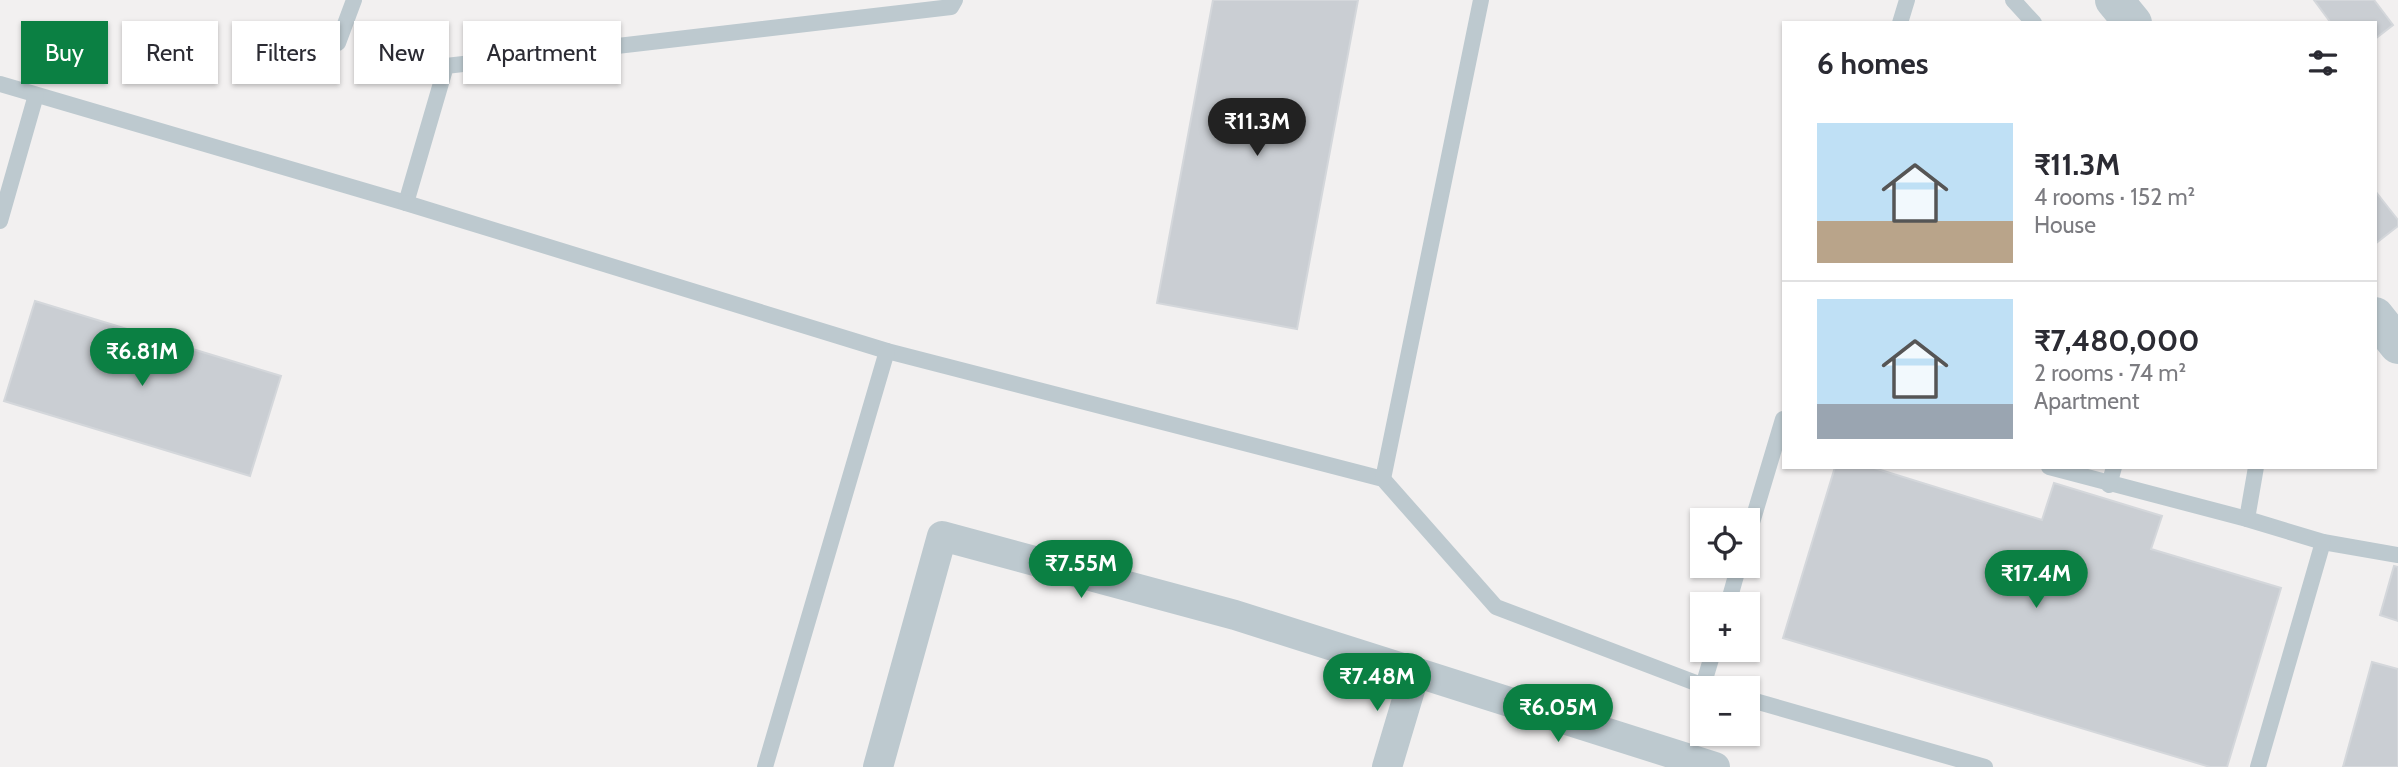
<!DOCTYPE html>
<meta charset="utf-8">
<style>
body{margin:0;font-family:Cabin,sans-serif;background:#f2f2f3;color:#2b2b33;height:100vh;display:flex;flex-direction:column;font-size:26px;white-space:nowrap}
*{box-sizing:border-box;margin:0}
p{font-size:23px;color:#7c7c81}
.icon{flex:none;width:38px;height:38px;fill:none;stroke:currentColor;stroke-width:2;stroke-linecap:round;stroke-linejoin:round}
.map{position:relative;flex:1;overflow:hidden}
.side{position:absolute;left:1782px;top:21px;width:595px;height:448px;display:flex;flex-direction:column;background:#fff;border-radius:0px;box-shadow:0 2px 5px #0004}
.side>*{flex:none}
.guide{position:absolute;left:21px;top:21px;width:665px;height:63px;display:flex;gap:14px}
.controls{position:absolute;left:1690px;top:508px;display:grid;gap:14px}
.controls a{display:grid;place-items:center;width:70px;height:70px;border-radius:0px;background:#fff;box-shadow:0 2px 5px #0004;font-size:35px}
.price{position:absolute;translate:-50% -60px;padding:0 16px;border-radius:24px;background:#0b8043;color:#fff;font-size:23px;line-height:46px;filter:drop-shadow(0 2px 4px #0008)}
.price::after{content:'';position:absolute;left:50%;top:42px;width:21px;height:16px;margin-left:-10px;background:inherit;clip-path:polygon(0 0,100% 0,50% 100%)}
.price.current{background:#222;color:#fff}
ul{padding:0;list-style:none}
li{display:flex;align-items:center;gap:21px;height:175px;padding:0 35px}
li+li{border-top:2px solid #e1e1e2}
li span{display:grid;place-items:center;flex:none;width:196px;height:140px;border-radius:0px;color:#555}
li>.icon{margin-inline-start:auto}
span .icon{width:84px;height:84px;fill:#fffc;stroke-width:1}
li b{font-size:30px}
h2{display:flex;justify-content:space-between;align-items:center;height:84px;padding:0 35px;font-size:30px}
.pill{padding:0 24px;border-radius:0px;background:#fff;box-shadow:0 2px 5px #0004;font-size:24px;line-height:63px}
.pill.current{background:#0b8043;color:#fff}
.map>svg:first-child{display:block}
.building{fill:#caced3;stroke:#d4d7db;stroke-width:2}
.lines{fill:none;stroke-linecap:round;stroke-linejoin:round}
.service{stroke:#bdc9cf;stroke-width:16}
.minor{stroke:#bdc9cf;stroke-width:30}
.tertiary{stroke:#bdc9cf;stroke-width:38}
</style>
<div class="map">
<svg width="2398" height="767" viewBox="0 0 2398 767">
<rect width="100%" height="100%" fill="#f2f0f0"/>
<!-- building -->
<g class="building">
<polygon points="1213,0 1358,0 1297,329 1157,303"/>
<polygon points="2314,0 2374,0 2393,25 2375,39 2375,23 2331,23"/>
<polygon points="2376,192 2398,220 2398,226 2375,244"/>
<polygon points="35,301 281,376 250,476 4,401"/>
<polygon points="1835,467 1871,467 2042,520 2054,483 2162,516 2151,549 2281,588 2227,767 2210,767 1783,638"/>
<polygon points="2394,566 2398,567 2398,621 2380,615"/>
<polygon points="2372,662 2398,669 2398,767 2343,767"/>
</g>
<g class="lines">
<!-- service -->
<g class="service">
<polyline points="2013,0 2034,23"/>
<polyline points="1900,23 1907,0"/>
<polyline points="338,43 354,0"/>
<polyline points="0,84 406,203 446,66 951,7 955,0"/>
<polyline points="406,203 887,351 1383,479 1496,607 1709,688"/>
<polyline points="0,221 36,95"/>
<polyline points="2049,467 2247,519"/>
<polyline points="2256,467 2247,519 2323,542 2398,555"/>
<polyline points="1383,479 1481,0"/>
<polyline points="2109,485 2114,467"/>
<polyline points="1748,536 1783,419"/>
<polyline points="1728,604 1739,565"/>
<polyline points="1703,686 1714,649"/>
<polyline points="1748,699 1985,767"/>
<polyline points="765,767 887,351"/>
<polyline points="2258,767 2323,542"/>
</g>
<!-- minor -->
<g class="minor">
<polyline points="878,767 942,536 1235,615 1715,767"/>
<polyline points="1387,767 1415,673"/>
</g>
<!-- tertiary -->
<g class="tertiary">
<polyline points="2114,0 2133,23"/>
<polyline points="2375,316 2398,345"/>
</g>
</g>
</svg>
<div class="controls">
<a><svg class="icon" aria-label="locate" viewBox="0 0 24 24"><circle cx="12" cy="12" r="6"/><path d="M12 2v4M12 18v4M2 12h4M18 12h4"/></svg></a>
<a>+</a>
<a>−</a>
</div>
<b class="price current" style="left:1257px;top:158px">₹11.3M</b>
<b class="price" style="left:142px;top:388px">₹6.81M</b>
<b class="price" style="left:1081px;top:600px">₹7.55M</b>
<b class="price" style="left:2036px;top:610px">₹17.4M</b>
<b class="price" style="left:1377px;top:713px">₹7.48M</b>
<b class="price" style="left:1558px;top:744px">₹6.05M</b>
<div class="guide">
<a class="pill current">Buy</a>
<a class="pill">Rent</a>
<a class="pill">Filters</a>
<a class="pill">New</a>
<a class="pill">Apartment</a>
</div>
<section class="side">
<h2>6 homes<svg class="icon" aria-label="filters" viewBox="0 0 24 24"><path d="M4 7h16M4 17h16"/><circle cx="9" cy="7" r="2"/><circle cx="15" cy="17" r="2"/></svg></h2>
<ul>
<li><span style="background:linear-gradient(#bfe0f5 70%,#b9a48a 0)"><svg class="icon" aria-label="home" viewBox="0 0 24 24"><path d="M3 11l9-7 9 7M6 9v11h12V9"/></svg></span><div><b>₹11.3M</b><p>4 rooms · 152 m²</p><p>House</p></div></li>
<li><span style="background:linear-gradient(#bfe0f5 75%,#9aa5b1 0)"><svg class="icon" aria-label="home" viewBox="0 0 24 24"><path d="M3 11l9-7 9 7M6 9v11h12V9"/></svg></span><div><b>₹7,480,000</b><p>2 rooms · 74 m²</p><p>Apartment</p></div></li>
</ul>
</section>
</div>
